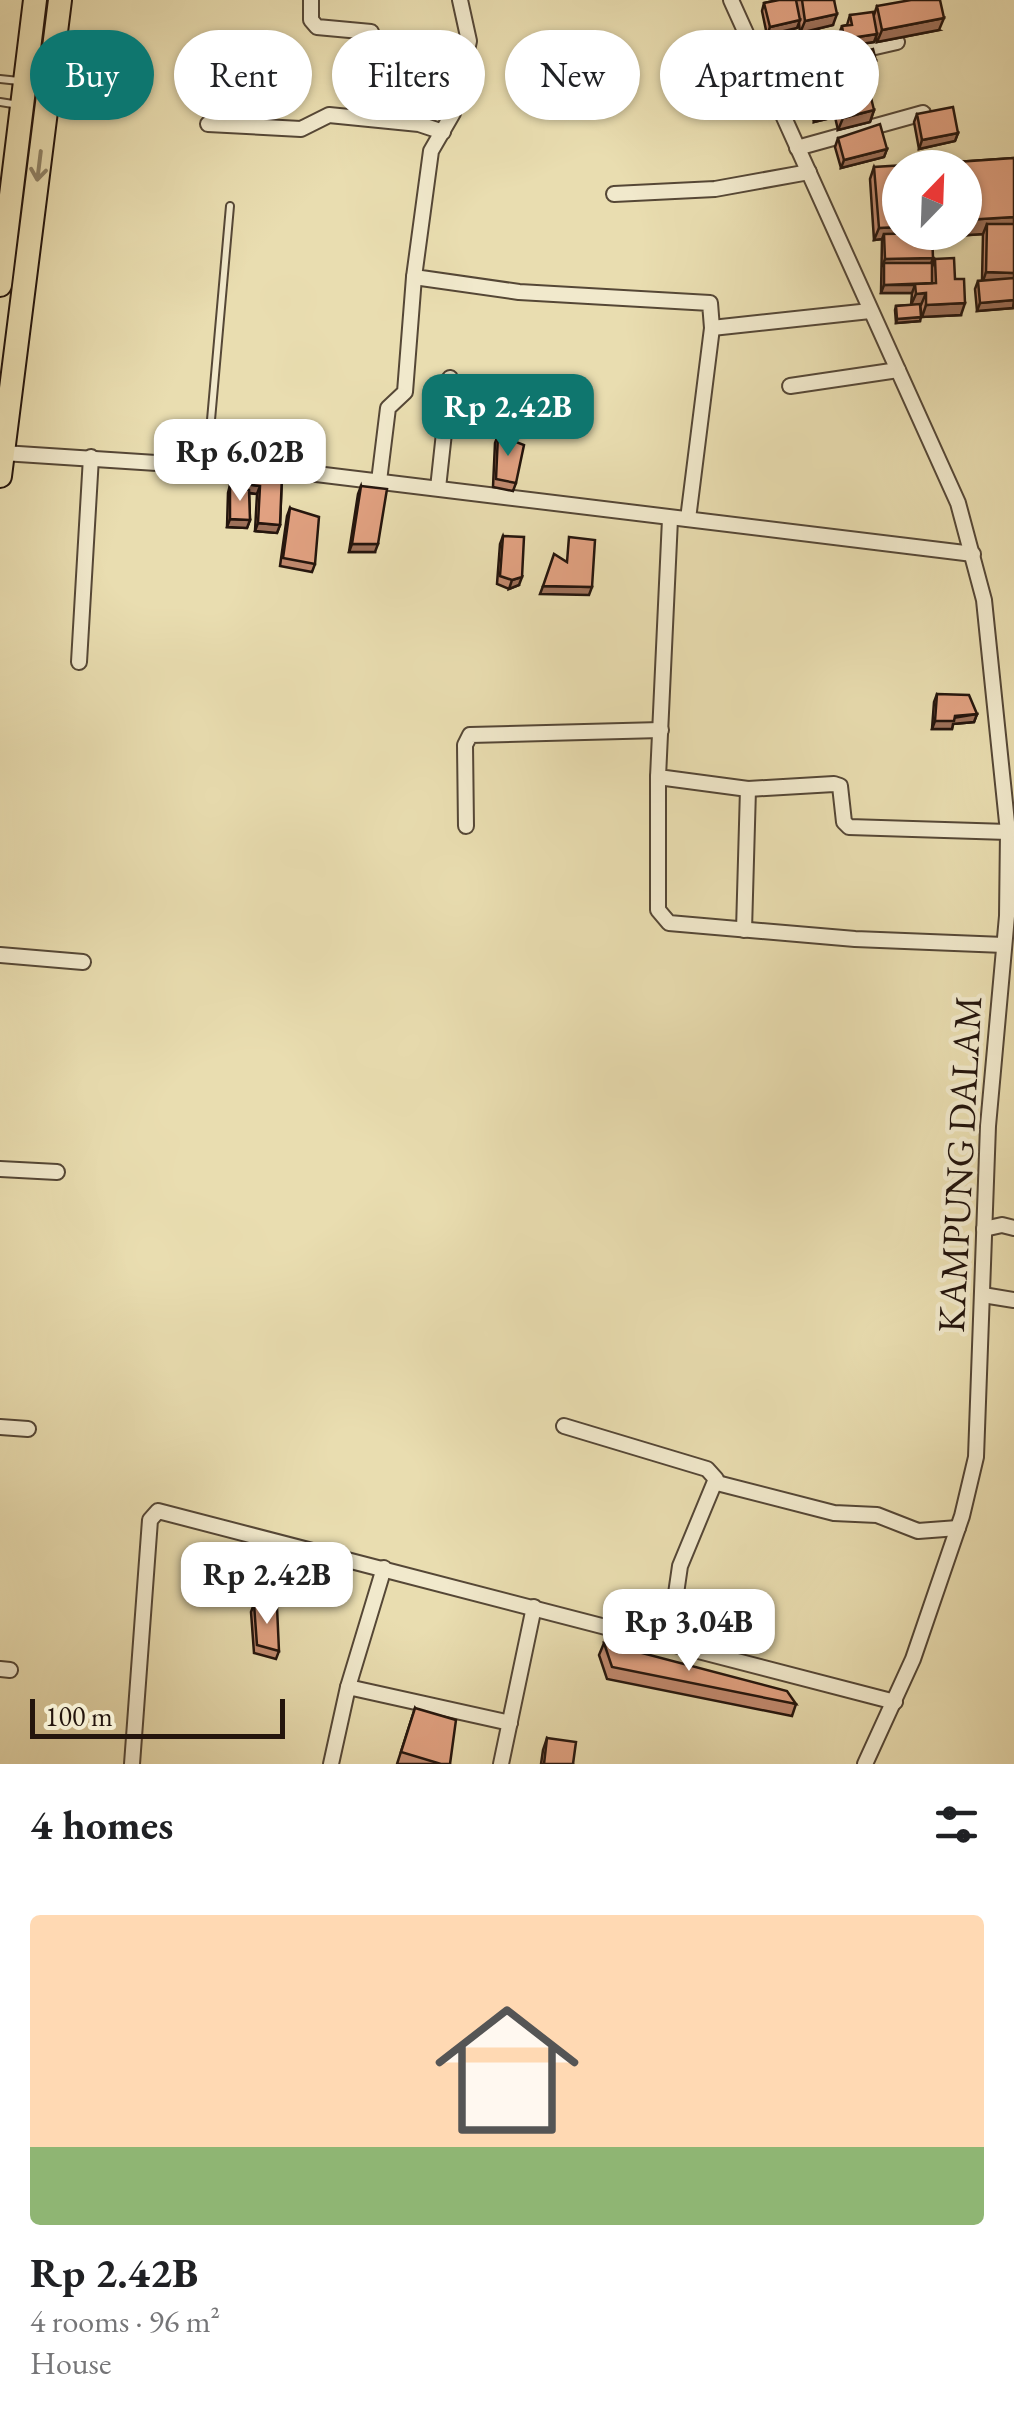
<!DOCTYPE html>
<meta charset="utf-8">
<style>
body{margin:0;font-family:"EB Garamond",serif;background:#f6f6f6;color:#202124;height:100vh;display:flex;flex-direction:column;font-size:38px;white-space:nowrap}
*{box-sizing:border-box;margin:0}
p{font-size:32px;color:#757577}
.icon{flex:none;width:55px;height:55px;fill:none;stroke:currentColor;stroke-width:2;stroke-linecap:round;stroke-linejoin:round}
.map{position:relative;height:1764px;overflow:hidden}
.details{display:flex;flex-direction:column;background:#fff;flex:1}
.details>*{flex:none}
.hud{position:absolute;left:30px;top:30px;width:955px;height:90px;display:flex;gap:20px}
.needle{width:65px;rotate:23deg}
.fabs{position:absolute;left:882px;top:150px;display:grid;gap:20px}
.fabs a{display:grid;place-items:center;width:100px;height:100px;border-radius:50%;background:#fff;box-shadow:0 2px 8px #0004;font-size:50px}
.scale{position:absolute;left:30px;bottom:25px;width:255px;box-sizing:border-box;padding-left:10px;border:5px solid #24150d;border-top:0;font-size:28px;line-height:35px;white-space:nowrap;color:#24150d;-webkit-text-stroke:8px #f1e9cc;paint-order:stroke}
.price{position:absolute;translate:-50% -85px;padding:0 22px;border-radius:20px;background:#fff;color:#222;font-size:32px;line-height:65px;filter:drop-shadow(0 2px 5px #0008)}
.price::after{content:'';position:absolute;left:50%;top:60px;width:30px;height:22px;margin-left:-15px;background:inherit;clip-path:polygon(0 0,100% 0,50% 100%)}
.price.active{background:#0f766e;color:#fff}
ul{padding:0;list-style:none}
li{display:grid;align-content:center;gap:20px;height:530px;padding:0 30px}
li span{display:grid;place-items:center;height:310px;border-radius:10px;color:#555}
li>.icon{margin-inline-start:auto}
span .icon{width:180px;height:180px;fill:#fffc;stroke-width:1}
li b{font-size:42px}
h2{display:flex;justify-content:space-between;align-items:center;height:120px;padding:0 30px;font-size:42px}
.tag{padding:0 35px;border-radius:45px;background:#fff;box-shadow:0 2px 8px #0004;font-size:35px;line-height:90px}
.tag.active{background:#0f766e;color:#fff}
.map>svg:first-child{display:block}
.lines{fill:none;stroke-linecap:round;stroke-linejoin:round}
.service-casing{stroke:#554736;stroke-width:10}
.minor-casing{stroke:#554736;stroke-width:18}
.trunk-casing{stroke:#24150d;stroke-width:26}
.service{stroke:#f1e9cc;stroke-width:6}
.minor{stroke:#f1e9cc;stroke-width:14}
.trunk{stroke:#e9ddb0;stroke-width:22}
.wall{fill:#c28a6f;stroke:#24150d;stroke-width:2.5}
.shaded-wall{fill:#9e715a;stroke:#24150d;stroke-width:2.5}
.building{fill:#e1a181;stroke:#24150d;stroke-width:2.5}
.oneway{stroke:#908367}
.labels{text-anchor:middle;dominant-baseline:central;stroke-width:9;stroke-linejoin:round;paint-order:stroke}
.street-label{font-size:38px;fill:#24150d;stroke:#f1e9cc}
</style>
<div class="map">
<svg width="1014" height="1764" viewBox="0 0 1014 1764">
<rect width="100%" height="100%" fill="#e9ddb0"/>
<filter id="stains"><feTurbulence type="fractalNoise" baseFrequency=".002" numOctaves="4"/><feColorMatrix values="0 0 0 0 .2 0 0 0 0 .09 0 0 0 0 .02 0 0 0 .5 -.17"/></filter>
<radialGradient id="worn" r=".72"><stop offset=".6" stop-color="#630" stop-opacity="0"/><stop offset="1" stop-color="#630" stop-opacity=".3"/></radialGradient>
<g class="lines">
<defs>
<g id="service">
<polyline points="0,79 19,81"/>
<polyline points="0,102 19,105"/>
<polyline points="211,429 303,439 310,449 308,472"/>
<polyline points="207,465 230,206"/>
</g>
<g id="minor">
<polyline points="311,0 311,20 317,27 371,32"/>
<polyline points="460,0 469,41 453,113 431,151 414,277 519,292 710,303 712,328 688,519"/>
<polyline points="731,0 958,503 984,600 1008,832 1007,916 988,1126 976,1457 962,1516 913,1659 865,1764"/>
<polyline points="762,73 897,42"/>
<polyline points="208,124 301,129 329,115 419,124 443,132"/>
<polyline points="797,148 923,113"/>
<polyline points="614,194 715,189 809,172"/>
<polyline points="712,328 870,311"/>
<polyline points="790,386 898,370"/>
<polyline points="3,453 308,473 973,554"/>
<polyline points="379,481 388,408 405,392 414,277"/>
<polyline points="438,488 450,378"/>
<polyline points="670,519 658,777 748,789 834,784 840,786 844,822 849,827 1008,832"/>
<polyline points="79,662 91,457"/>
<polyline points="658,777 658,910 669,923 855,939 1004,945"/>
<polyline points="466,826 465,745 470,735 661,730"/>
<polyline points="744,930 748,789"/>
<polyline points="0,955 83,962"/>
<polyline points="0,1169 57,1172"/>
<polyline points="984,1229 1002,1225 1014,1228"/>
<polyline points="983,1295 1014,1300"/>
<polyline points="564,1426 707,1469 716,1479 680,1566 669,1642"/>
<polyline points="0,1427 28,1429"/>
<polyline points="717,1483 834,1513 877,1515 918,1531 958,1528"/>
<polyline points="0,1669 10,1670"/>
<polyline points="348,1687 384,1568"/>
<polyline points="132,1764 150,1520 158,1511 895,1702"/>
<polyline points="331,1764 348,1687 510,1723"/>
<polyline points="501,1764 534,1607"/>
</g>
<g id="trunk">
<polyline points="0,285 35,0"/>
<polyline points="0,476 60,0"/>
</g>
</defs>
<!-- service casing -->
<use href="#service" class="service-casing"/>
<!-- minor casing -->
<use href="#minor" class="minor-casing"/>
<!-- trunk casing -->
<use href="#trunk" class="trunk-casing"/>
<!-- service -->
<use href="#service" class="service"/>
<!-- minor -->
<use href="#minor" class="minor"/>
<!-- trunk -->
<use href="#trunk" class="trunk"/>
</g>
<!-- wall -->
<g class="wall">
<polygon points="773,0 834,0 833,25 800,33 799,23 797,28 767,35 762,11 764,3 773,1"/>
<polygon points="877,6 939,30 877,42 876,36 874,42 841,47 839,34 842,26 847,25 850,15 874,15"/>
<polygon points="784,40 820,53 786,63 781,48"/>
<polygon points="816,64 850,74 874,110 870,122 838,130 835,117 814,122 808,100 811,92 787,98 781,75 784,67 814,68"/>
<polygon points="917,114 958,133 955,141 919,149 914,122"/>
<polygon points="838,138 887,149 884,157 841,168 835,147"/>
<polygon points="1014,158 1014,305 1013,308 977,311 975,289 978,281 982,281 983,234 940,237 940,232 965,232 965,168 940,168 942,163"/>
<polygon points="874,167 900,232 939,232 938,235 932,236 932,267 935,259 955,279 961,315 922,317 920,305 920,321 896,323 895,310 896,306 911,305 912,293 881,293 882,239 874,240 870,179"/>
<polygon points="498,435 516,483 513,491 493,487 495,443"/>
<polygon points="246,472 282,475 280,525 277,533 255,531 257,494 249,493 250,520 247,528 227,527 228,493 230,485 243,488 243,480"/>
<polygon points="361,486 375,552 349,552 358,494"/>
<polygon points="290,508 315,564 312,572 280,566 287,516"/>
<polygon points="503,536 519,585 509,589 497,584 500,544"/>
<polygon points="937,694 977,714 974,722 953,724 952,729 932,729 934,702"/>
<polygon points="254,1604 279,1651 276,1659 254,1653 251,1612"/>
<polygon points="604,1643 796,1704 792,1716 607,1679 599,1655"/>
<polygon points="415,1708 450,1764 397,1764"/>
<polygon points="547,1738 573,1764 541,1764 543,1750"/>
</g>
<!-- shaded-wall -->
<g class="shaded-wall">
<polygon points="837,14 833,25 800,33 805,21"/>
<polygon points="944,18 939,30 877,42 882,30"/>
<polygon points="800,20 797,28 767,35 770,27"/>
<polygon points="877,34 874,42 841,47 844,39"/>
<polygon points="823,45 820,53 786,63 789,55"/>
<polygon points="876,61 875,65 857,70 859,66"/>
<polygon points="818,83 815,91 812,88 811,92 787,98 790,90"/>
<polygon points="839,105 835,117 814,122 818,111"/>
<polygon points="874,110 870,122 838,130 843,118"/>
<polygon points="958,133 955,141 919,149 922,140"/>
<polygon points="887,149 884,157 841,168 844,160"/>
<polygon points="1014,217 1014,232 987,224 983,234 940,237 942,232 965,232 965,220"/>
<polygon points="900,227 900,232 939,232 938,235 884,239 884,234 882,239 874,240 879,228"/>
<polygon points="933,258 930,266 884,263 882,267 885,259"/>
<polygon points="986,272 1014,273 1014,285 982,284"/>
<polygon points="884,285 915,285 912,293 881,293"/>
<polygon points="926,293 921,305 911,305 916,294"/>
<polygon points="1014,300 1013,308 977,311 980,303"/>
<polygon points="965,303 961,315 922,317 926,305"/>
<polygon points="921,317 920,321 896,323 897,319"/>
<polygon points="245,484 260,486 257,494 242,492"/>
<polygon points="230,519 250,520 247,528 227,527"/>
<polygon points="258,523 280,525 277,533 255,531"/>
<polygon points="352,544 378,544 375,552 349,552"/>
<polygon points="522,577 519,585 509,589 512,580"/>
<polygon points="543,586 592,587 589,595 540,594"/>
<polygon points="977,714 974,722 953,724 952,729 932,729 935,721"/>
</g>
<!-- building -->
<g class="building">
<polygon points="779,0 796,0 800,20 770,27 764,3"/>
<polygon points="802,0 834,0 837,14 805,21"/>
<polygon points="911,0 940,0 944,18 882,30 877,6"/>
<polygon points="873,12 877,34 844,39 842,26 852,25 850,15"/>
<polygon points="818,29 823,45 789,55 784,40"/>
<polygon points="873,49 876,61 859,66 855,54"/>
<polygon points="843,51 850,74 822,83 816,64"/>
<polygon points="812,60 818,83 790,90 784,67"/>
<polygon points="864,69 874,110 843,118 839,105 818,111 812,88"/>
<polygon points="953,107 958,133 922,140 917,114"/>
<polygon points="880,124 887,149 844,160 838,138"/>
<polygon points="1014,158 1014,217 965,220 965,168 942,168 942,163"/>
<polygon points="938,163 938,168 900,168 900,227 879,228 874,167"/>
<polygon points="987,224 1014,224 1014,273 986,272"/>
<polygon points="932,233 933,258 885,259 884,234"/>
<polygon points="954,258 955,279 964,279 965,303 926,305 926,293 916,294 915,284 936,283 935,259"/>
<polygon points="884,263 932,263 932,283 884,285"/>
<polygon points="1014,278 1014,300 980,303 978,281"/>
<polygon points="920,304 921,317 897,319 896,306"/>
<polygon points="498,435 524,445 516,483 496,479"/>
<polygon points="246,472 282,475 280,525 258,523 260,486 245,484"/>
<polygon points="230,485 249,490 250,520 230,519"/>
<polygon points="361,486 387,489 378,544 352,544"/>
<polygon points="290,508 319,517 315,564 283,558"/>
<polygon points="503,536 524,537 522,577 512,580 500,576"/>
<polygon points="569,537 595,540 592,587 543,586 554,554 567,562"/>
<polygon points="937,694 969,695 977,714 955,716 954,721 935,721"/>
<polygon points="254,1604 277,1607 279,1651 257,1645"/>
<polygon points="604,1643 787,1691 796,1704 612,1667"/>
<polygon points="415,1708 456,1720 450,1764 441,1764 401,1752"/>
<polygon points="547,1738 576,1742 573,1764 544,1764"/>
</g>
<!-- one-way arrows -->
<defs><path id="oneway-shaft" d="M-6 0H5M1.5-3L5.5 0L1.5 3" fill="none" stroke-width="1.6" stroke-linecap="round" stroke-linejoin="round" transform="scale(2.5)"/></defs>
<use class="oneway" href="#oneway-shaft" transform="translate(39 166) rotate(97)"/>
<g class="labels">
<!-- street labels -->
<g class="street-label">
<text transform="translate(959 1164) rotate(-87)">KAMPUNG DALAM</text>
</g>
</g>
<rect width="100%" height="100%" filter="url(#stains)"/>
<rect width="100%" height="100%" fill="url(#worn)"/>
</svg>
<div class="fabs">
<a><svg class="needle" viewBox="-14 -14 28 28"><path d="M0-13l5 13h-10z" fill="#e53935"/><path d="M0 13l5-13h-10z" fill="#757577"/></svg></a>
</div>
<div class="scale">100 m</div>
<b class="price active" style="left:508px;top:459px">Rp 2.42B</b>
<b class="price" style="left:240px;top:504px">Rp 6.02B</b>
<b class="price" style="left:267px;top:1627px">Rp 2.42B</b>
<b class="price" style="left:689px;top:1674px">Rp 3.04B</b>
<div class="hud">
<a class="tag active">Buy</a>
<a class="tag">Rent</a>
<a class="tag">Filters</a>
<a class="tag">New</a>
<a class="tag">Apartment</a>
</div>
</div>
<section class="details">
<h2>4 homes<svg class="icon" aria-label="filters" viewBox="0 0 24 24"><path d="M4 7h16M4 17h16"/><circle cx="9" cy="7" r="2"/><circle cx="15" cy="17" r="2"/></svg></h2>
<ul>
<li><span style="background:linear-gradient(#ffd9b3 75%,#8fb573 0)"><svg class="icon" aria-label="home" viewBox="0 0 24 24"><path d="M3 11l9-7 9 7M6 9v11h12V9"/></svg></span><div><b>Rp 2.42B</b><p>4 rooms · 96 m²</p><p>House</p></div></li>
</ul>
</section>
